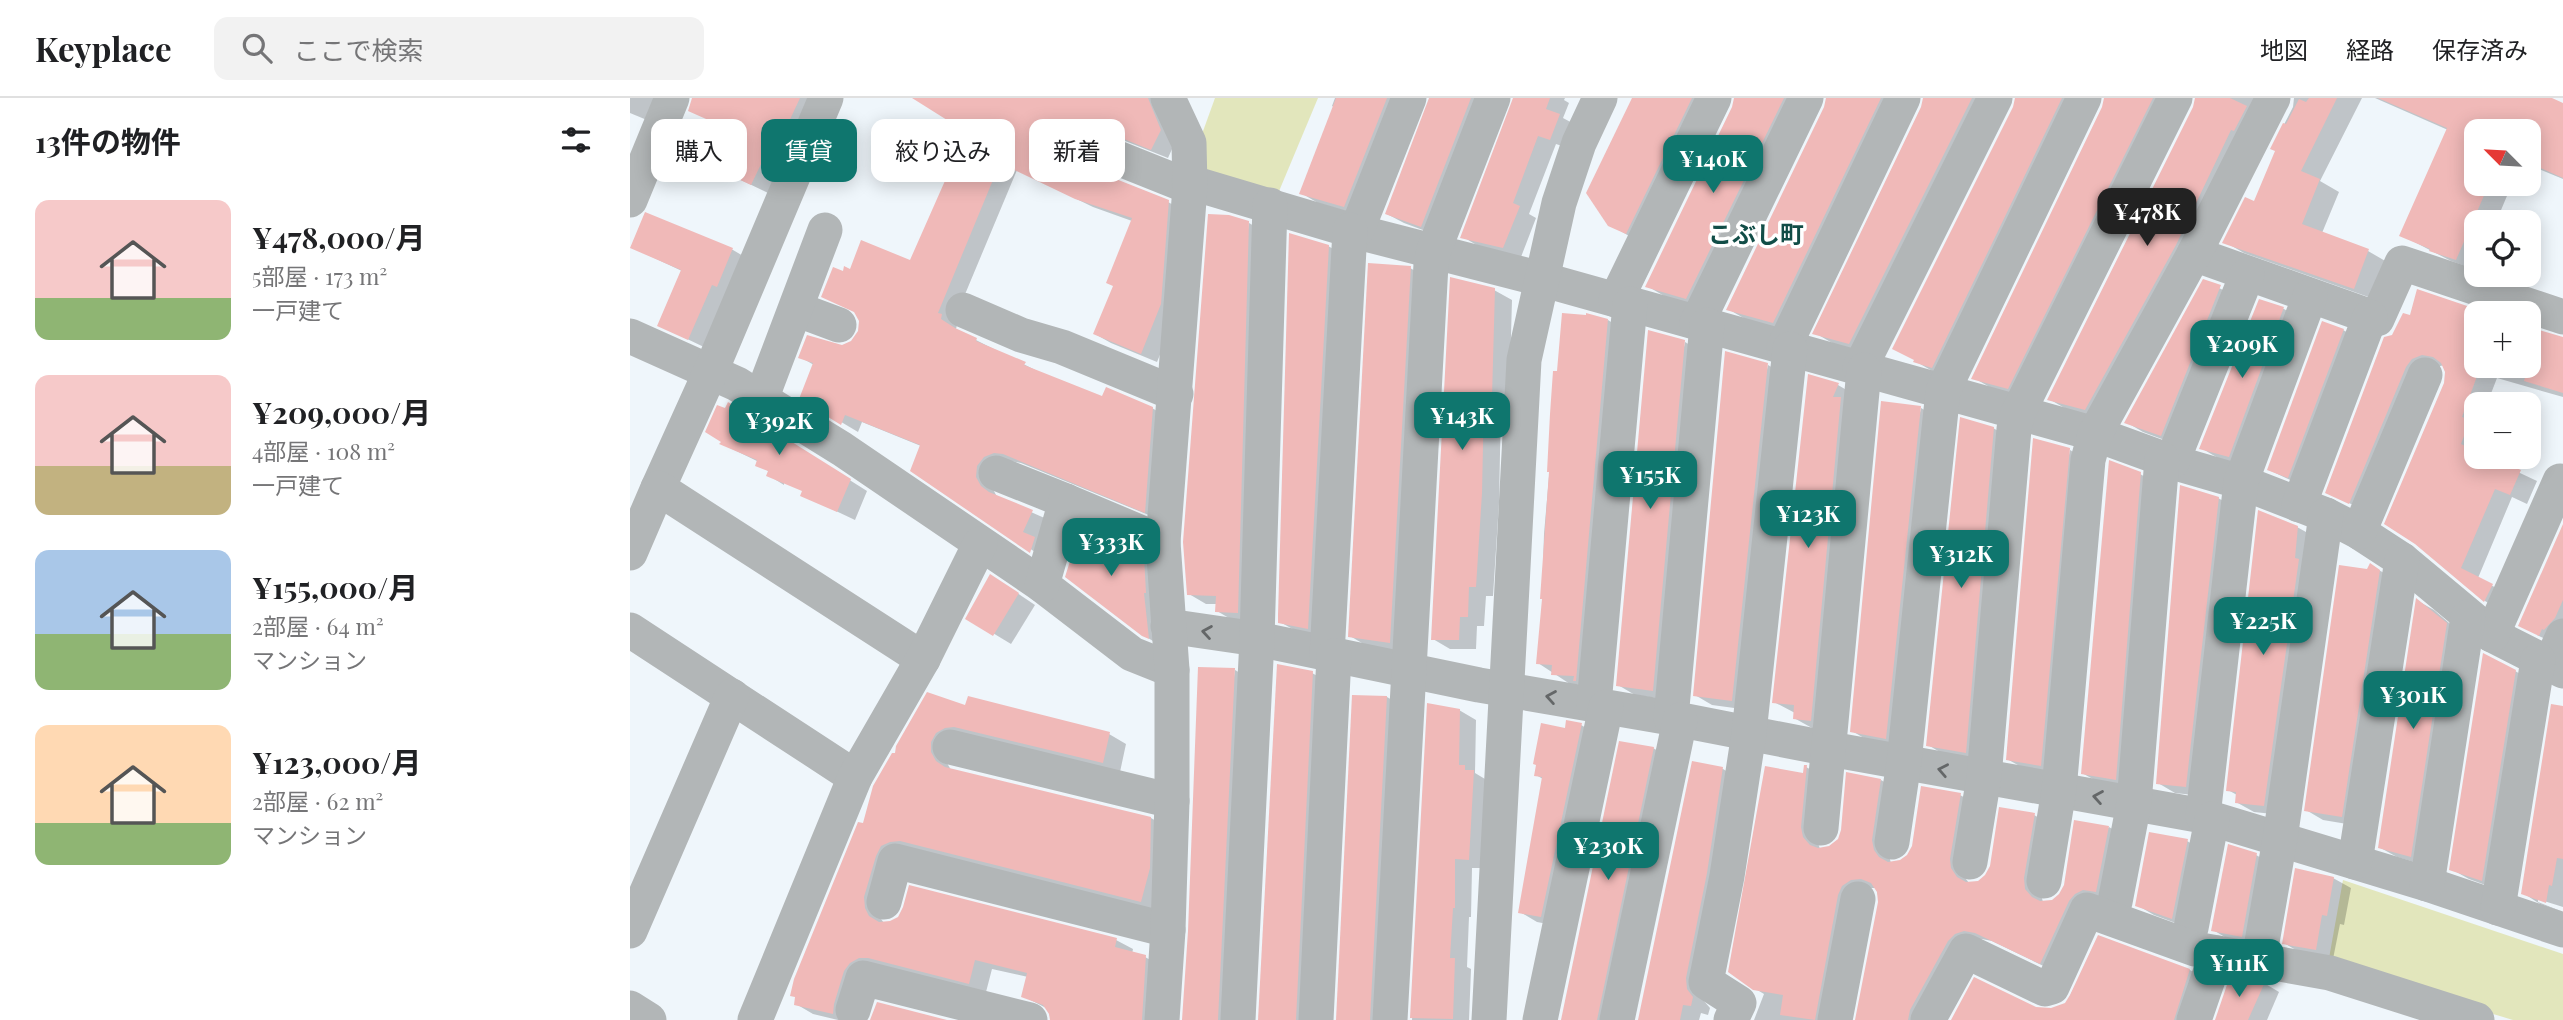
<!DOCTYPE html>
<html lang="ja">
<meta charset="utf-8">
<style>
body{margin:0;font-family:"Playfair Display","Noto Sans JP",serif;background:#f2f2f2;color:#202124;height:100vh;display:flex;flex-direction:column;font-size:26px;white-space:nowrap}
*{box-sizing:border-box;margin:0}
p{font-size:23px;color:#757577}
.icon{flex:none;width:38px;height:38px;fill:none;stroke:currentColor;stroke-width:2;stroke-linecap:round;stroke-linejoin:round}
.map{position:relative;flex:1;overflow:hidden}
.panel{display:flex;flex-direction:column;background:#fff;width:630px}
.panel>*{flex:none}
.top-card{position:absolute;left:21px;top:21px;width:665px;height:63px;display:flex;gap:14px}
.needle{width:46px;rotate:294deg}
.fabs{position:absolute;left:1834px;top:21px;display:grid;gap:14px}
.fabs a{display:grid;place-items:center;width:77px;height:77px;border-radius:14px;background:#fff;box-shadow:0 4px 18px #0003;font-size:35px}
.price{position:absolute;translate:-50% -60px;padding:0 16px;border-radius:14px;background:#0f766e;color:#fff;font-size:23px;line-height:46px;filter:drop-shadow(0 2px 4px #0008)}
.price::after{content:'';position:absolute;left:50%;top:42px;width:21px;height:16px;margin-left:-10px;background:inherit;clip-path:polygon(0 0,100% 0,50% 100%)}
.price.current{background:#222;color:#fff}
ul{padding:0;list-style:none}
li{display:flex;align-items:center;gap:21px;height:175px;padding:0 35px}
li span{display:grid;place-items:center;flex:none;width:196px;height:140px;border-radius:14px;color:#555}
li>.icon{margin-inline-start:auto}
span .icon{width:84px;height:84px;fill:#fffc;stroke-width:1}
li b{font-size:30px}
h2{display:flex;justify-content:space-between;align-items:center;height:84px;padding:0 35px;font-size:30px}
.tag{padding:0 24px;border-radius:14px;background:#fff;box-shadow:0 4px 18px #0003;font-size:24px;line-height:63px}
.tag.current{background:#0f766e;color:#fff}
header{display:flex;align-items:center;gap:42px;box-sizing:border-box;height:98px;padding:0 35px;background:#fff;border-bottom:2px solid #e0e0e0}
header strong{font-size:33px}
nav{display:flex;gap:38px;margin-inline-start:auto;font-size:24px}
.search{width:490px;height:63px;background:#f2f2f2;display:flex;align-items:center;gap:18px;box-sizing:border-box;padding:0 24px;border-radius:14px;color:#757577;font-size:26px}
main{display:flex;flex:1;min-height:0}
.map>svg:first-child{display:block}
.green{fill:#e2e6bc}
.shadow{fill:#0003}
.building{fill:#f0b9b8}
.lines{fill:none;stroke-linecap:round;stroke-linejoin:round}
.minor{stroke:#b2b6b7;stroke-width:35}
.oneway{stroke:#646768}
.labels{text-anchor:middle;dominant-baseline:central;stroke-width:7;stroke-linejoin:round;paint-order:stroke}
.quarter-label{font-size:24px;font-weight:bold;fill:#114d47;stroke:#fff}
</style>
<header>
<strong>Keyplace</strong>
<div class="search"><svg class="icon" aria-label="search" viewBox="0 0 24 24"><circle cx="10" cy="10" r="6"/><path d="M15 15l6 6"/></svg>ここで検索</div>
<nav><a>地図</a><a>経路</a><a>保存済み</a></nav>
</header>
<main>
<section class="panel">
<h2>13件の物件<svg class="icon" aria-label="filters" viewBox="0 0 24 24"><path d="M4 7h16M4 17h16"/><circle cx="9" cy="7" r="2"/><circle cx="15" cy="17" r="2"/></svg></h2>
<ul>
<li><span style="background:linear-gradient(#f6c9c9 70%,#8fb573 0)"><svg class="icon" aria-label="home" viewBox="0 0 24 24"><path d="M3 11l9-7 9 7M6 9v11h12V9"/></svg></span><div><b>¥478,000/月</b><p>5部屋 · 173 m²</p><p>一戸建て</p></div></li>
<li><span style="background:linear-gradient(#f6c9c9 65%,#c2b280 0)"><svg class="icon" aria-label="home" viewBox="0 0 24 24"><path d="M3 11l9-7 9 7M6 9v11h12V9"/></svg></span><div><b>¥209,000/月</b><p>4部屋 · 108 m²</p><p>一戸建て</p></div></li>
<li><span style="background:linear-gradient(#a9c7e8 60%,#8fb573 0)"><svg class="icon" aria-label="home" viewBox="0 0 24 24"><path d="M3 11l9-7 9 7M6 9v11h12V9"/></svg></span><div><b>¥155,000/月</b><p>2部屋 · 64 m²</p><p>マンション</p></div></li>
<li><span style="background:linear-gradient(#ffd9b3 70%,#8fb573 0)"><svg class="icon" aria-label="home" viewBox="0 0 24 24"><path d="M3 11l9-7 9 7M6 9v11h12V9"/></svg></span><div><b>¥123,000/月</b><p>2部屋 · 62 m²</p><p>マンション</p></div></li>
</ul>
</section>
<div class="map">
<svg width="1933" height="922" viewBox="0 0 1933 922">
<rect width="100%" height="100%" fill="#eff6fb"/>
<!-- green -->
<g class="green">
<polygon points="585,0 688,0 647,98 574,74 572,36"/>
<polygon points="1713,782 1933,856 1933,922 1883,922 1698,866"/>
</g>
<!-- shadow -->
<g class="shadow">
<polygon points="0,0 40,0 29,27 0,15"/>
<polygon points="63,0 189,0 138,95 111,82 112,37 60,12"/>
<polygon points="297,0 537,0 546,42 538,60 475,35 464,34 446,57 450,68 538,104 554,113 547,215 527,264 481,245 465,236 485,188 502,123 463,109 387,72 323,225 327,227 326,231 332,235 411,275 473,301 522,310 539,320 531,422 391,365 381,363 362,389 367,399 419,422 417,462 282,372 291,348 232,324 228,334 171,300 184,267 170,259 212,249 222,244 230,234 230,223 227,215 193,198 214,175 281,164 335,41 319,21"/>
<polygon points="705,0 779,0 732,118 688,105 671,95 704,9 702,8"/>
<polygon points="800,0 863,0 809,138 774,125 757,116"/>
<polygon points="884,0 935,0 934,2 939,5 933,20 946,27 938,50 926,46 899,116 906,120 891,159 850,149 833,139"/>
<polygon points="1004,0 1087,0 999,138 979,126"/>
<polygon points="1105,0 1179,0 1076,211 1036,199 1017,188 1104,9"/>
<polygon points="1197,0 1276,0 1163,235 1117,222 1098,211 1196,9"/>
<polygon points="1294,0 1368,0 1239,256 1204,246 1185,235 1293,9"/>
<polygon points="1386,0 1457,0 1304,274 1285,263 1385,10"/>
<polygon points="1476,0 1548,0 1397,300 1363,291 1344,280 1474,9"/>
<polygon points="1567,0 1646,0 1475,322 1438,312 1419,301 1565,10"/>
<polygon points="1664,0 1732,0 1690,83 1709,94 1692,135 1738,153 1757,164 1744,201 1614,155 1595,144 1625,105 1647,53 1642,50 1663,9"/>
<polygon points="1745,0 1918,0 1933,7 1933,81 1899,67 1899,33 1846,33 1846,86 1882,86 1866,124 1846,124 1846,172 1821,163 1771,137 1818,32"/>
<polygon points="16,117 103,152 120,162 76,250 30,228 52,173 1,149"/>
<polygon points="619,125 636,135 625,524 604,523 587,513 587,506 576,506 559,496"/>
<polygon points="698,148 716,158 695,540 668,534 650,524"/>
<polygon points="780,170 798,180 777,554 737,548 720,538"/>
<polygon points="1574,183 1608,199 1548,347 1513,334 1496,324"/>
<polygon points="864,192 882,202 879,308 871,307 869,405 863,498 856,498 854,528 847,528 846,551 820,551 803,541"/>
<polygon points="1789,194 1853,215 1846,215 1846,268 1899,268 1899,235 1909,239 1933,240 1933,299 1867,280 1857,306 1846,306 1846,359 1856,359 1907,383 1897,406 1882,399 1848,480 1879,497 1872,513 1855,503 1786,445 1815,285 1817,274 1814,267 1800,271 1737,414 1697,394 1763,239 1781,219"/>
<polygon points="1630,203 1654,211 1671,221 1616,368 1588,360 1571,350"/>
<polygon points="978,222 995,233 953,587 940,586 908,565 914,501 912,500 914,436 928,275"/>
<polygon points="1713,232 1731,242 1675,389 1639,372"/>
<polygon points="1055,244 1072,254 1040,602 1005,597 988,587"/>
<polygon points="1138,267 1155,277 1119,612 1082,607 1065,597"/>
<polygon points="1179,279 1208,287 1225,297 1198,631 1182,630 1164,620 1165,615 1144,604"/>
<polygon points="1291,310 1308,320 1273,649 1239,643 1222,633"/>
<polygon points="115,316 237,393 225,422 172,397 181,394 154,384 154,387 138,377 139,374 129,364 92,346"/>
<polygon points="1363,330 1381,340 1353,664 1315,657 1298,647"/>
<polygon points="1440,352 1457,362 1428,677 1395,671 1377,661"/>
<polygon points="1510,376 1528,386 1503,691 1470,685 1452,675"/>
<polygon points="1588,400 1606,410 1573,698 1545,695 1528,685"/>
<polygon points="1667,429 1685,439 1652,717 1624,714 1606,704 1607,697 1598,692"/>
<polygon points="1933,433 1933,540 1928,547 1907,537"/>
<polygon points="513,459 528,468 528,546 513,537"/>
<polygon points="1741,468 1758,477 1729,728 1693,722 1676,712"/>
<polygon points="378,489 405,507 381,546 338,520"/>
<polygon points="1788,503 1804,512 1833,537 1798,768 1767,759 1749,749"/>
<polygon points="605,572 622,582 605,922 554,922"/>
<polygon points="1885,573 1903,583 1869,792 1839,781 1821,771"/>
<polygon points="682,575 700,585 683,922 630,922"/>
<polygon points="724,599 757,599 774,609 757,922 708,922"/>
<polygon points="799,607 829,612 846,622 845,675 860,684 855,770 842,770 841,819 839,819 837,869 841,871 839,922 782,922"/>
<polygon points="337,609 479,636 496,646 490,674 317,665 321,672 521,720 538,730 528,813 288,752 251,821 254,825 486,842 503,851 502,856 515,859 533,869 529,922 421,922 418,911 393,898 398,879 362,871 356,894 256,869 220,922 208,922 183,916 166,906 263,657"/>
<polygon points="1933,609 1933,809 1908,801 1908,804 1933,814 1910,806 1893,795"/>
<polygon points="951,627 969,637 928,828 907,824 890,814 913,681 906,677 937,632"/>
<polygon points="1023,650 1040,660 986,922 932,922"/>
<polygon points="1063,665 1093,671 1110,681 1074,903 1080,910 1078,917 1071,915 1069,922 1009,922"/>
<polygon points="1176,669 1192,678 1186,739 1190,751 1201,750 1208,743 1251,682 1266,691 1257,751 1261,765 1271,764 1279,758 1330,697 1346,706 1336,781 1339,785 1348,784 1356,778 1404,717 1420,726 1409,790 1413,804 1422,803 1430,797 1479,729 1494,738 1482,802 1426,874 1362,843 1352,841 1342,844 1295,922 1227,922 1250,805 1246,790 1237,790 1201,922 1124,922 1134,896 1124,890"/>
<polygon points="1557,743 1574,753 1559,830 1524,817 1507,807"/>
<polygon points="1626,757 1644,767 1630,848 1600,842 1583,832"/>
<polygon points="1703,780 1721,790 1714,827 1710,826 1703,861 1671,855 1654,845"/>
<polygon points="1469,839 1560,872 1575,881 1561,922 1323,922 1406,911 1421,912 1436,906"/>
<polygon points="1634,885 1649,894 1637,922 1587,922"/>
</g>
<!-- building -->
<g class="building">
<polygon points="62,0 170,0 156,30 161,32 145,69 132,64 121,87 93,74 110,36 58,13"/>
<polygon points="282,0 518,0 531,32 521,52 457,26 448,25 437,30 431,38 430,47 434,57 443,64 539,102 531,206 511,256 463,236 483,188 476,185 502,120 445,101 370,65 308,215 312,216 311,221 325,230 347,240 346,243 396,264 394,267 472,298 476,289 523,309 515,415 373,356 364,355 354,359 347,368 346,379 351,388 359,394 403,412 393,434 405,439 400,455 280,373 290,347 215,317 211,327 169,301 183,265 168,260 177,237 212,247 221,243 228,233 229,223 224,214 191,199 203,169 213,173 214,168 220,171 231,142 280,162 333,42 312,29 317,22"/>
<polygon points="706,0 757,0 714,109 669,96"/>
<polygon points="799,0 841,0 791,129 755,116"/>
<polygon points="883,0 920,0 916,11 930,16 920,42 908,38 883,105 890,108 873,150 830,140"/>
<polygon points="1002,0 1062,0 996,136 978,128 956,95"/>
<polygon points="1104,0 1154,0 1056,201 1015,189 1102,9"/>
<polygon points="1196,0 1251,0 1143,225 1096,212 1194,9"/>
<polygon points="1293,0 1342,0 1219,246 1182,236 1291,9"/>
<polygon points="1385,0 1432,0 1302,270 1283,264 1284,262 1262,251 1383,9"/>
<polygon points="1474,0 1523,0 1378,291 1341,281 1472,9"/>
<polygon points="1565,0 1600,0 1617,8 1604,33 1601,32 1546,147 1455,312 1417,302 1563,9"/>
<polygon points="1679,0 1707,0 1671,73 1690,81 1672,126 1739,151 1724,191 1592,145 1615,99 1624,103 1645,53 1640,51 1653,25 1656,26 1669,1 1676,4"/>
<polygon points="1748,0 1922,0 1933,5 1933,80 1899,65 1899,33 1846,33 1846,86 1859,86 1826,162 1799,153 1800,151 1769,138 1817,30"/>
<polygon points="15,114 103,150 87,189 82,187 58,242 27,228 51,172 0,150"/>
<polygon points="578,116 599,117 619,123 608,515 585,514 586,498 557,497 553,444"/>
<polygon points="659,135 699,147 678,531 648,525 648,517"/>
<polygon points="738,165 781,168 760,545 718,539"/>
<polygon points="820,179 865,190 862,299 854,299 852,395 846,489 839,489 838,519 830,519 829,542 801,542"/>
<polygon points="1573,181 1591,187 1531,338 1494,325"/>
<polygon points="1787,191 1846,211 1846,281 1832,319 1840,322 1831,346 1846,353 1846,359 1861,359 1891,372 1880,397 1865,391 1831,470 1863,486 1854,504 1785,446 1754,426 1814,285 1815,274 1811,265 1803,259 1792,257 1782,261 1776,269 1719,406 1695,395 1754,239 1762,237 1773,215 1780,217"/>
<polygon points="1629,201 1654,209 1599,359 1569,351"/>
<polygon points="932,215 956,217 956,215 978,221 946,583 943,583 944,578 921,577 922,567 906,566 912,501 910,501 919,374 917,374 920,316 923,273 927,273"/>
<polygon points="1692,223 1714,231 1658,380 1637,372"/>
<polygon points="1018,232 1055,242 1023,593 986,588"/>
<polygon points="1909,232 1933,239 1933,295 1894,283"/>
<polygon points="1095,253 1138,265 1102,603 1063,598"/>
<polygon points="1178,276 1209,285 1203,299 1211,299 1181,623 1163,621 1164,607 1142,605"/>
<polygon points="1251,303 1291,308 1256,641 1220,634"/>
<polygon points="98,304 221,381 207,414 170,398 172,393 136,378 138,373 125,368 127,362 89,346 91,344 75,334 87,307 95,310"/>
<polygon points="1330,319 1364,329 1336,655 1296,648"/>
<polygon points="1403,340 1440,350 1411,668 1376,662"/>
<polygon points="1479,362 1511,374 1486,682 1451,676"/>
<polygon points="1550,387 1589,399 1556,689 1526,686"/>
<polygon points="1628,412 1668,428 1665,460 1669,461 1634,708 1605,705 1606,694 1596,693"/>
<polygon points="1933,426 1933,502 1925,520 1914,532 1912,531 1909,538 1888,528"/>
<polygon points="450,431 514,458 516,495 514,495 519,541 512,538 435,479"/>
<polygon points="1740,465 1750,472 1712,719 1674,713 1709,467 1737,471"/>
<polygon points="360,476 389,495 363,538 335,521"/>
<polygon points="1786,500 1817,525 1781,759 1748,750"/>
<polygon points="1853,555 1886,572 1852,783 1819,772"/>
<polygon points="647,566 683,573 666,922 628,922"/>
<polygon points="568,569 605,570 588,922 552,922 558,833"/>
<polygon points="297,594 335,607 338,598 480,634 473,665 324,629 315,630 306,635 301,644 301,654 306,663 315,669 521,719 520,770 511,804 270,743 260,744 251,748 246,758 234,799 235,810 239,818 249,824 260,823 268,819 273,809 279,787 487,840 485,849 516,857 512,922 420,922 419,916 413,907 391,899 397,875 345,862 339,886 238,860 229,860 220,865 214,873 204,906 203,916 164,907 165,899 160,898 164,881 228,724 233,725 243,688 262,655 265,655 266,648"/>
<polygon points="722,597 757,598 740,922 706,922"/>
<polygon points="797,605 830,611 829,667 835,667 835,672 844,672 839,762 825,761 825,810 823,810 820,860 825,860 823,921 780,920"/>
<polygon points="1921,606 1933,608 1933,761 1927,760 1922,788 1919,787 1916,805 1891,796"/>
<polygon points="936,622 952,625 911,819 888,815 912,679 904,678 906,667 903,666 911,625 935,630"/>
<polygon points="989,643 1024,649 967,922 931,922"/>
<polygon points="1062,663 1093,669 1077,775 1056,880 1057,891 1063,899 1061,908 1053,907 1050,922 1008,922"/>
<polygon points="1174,667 1177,667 1171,729 1173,739 1180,747 1188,750 1199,748 1208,741 1211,732 1216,674 1251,681 1242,742 1244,752 1249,759 1258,764 1270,762 1277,757 1282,748 1291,688 1331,695 1320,761 1321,770 1327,779 1336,784 1348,783 1355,777 1360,768 1369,709 1405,715 1394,780 1395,791 1402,799 1410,803 1422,802 1429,796 1434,787 1444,722 1479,728 1466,794 1453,792 1445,796 1439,803 1410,866 1345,835 1334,833 1325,836 1318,843 1280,912 1278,922 1225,922 1248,804 1247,794 1241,785 1231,781 1221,782 1212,788 1208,797 1185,922 1150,917 1153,897 1123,892 1098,874 1135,668 1173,675"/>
<polygon points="1519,734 1558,741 1542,821 1505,808"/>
<polygon points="1598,746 1627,755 1612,839 1581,833"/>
<polygon points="1665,770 1704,779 1697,818 1692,817 1686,852 1652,846"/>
<polygon points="1468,837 1560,871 1544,922 1321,922 1344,879 1406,909 1421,910 1435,905 1440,897"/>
<polygon points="1600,878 1635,884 1618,922 1585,922"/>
<polygon points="247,904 317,922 240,922"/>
</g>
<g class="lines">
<!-- minor -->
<g class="minor">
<polyline points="450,45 560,89"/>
<polyline points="559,84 720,132 911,181 1465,336 1542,364 1611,384 1696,417 1729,434 1772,462 1862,537 1933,573"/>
<polyline points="0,102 42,0"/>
<polyline points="727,132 779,0"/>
<polyline points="1564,156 1747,221 1772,165 1933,219"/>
<polyline points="986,202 1084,0"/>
<polyline points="166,211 209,227"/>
<polyline points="333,212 391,237 432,249 546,296"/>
<polyline points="1067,225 1176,0"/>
<polyline points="0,238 107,286 212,351 412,487 502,556 542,572"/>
<polyline points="1154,249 1273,0"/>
<polyline points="1230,270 1365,0"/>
<polyline points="131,301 195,132"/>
<polyline points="1542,364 1617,177"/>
<polyline points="366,375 436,403"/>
<polyline points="28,390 80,275 196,0"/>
<polyline points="1669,407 1740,219"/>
<polyline points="1729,434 1795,277"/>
<polyline points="0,455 28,390 293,561"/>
<polyline points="412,487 436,403 533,444"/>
<polyline points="538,528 627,541 849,587 1041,620 1200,651 1573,718 1797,786 1933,832"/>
<polyline points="0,532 225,679"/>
<polyline points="1862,537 1930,383"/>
<polyline points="697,557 720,132"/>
<polyline points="1920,567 1933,538"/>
<polyline points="964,606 1000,206"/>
<polyline points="1041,620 1077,227"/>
<polyline points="320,649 542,703"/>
<polyline points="1573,718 1611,384 1680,198"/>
<polyline points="1191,730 1234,272"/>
<polyline points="1262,744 1274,664 1313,293 1454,0"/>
<polyline points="1340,764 1354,679 1384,331 1388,315 1545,0"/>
<polyline points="1725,764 1772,462"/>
<polyline points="1414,783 1429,692 1458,362 1465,336 1564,156 1643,0"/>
<polyline points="1797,786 1838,519"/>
<polyline points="254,804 265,763 538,832"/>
<polyline points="1485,804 1504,705 1532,361"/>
<polyline points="1868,810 1908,562"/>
<polyline points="1561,830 1582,721"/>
<polyline points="0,833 102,598"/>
<polyline points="1632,844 1650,741 1696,417"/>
<polyline points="0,910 19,922"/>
<polyline points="223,912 233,880 400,922"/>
<polyline points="125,922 225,679 293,561 350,446"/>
<polyline points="532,922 538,832 542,703 542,572 533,444 560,89 559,45 538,0"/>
<polyline points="608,922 627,541 640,107"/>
<polyline points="686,922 704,558"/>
<polyline points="760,922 801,166 804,152 863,0"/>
<polyline points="859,922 894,262 929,105 949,45 970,0"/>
<polyline points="910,922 976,609"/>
<polyline points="987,922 1050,622"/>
<polyline points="1101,922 1109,905 1076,884 1097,778 1119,635 1160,251"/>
<polyline points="1205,922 1228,801"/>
<polyline points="1298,922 1336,853 1415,891 1422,889 1457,812 1565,851 1700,875 1847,922"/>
<polyline points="1564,922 1587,855"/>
</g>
</g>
<!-- one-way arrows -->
<defs><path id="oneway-chevron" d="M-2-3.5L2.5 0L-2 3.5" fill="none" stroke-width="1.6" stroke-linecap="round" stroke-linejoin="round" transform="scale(1.75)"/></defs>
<g class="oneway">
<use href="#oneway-chevron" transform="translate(577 534) rotate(-171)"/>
<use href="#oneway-chevron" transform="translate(921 599) rotate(-170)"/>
<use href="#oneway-chevron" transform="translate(1313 672) rotate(-169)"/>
<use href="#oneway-chevron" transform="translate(1468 699) rotate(-170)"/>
</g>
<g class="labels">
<!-- quarter labels -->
<g class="quarter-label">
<text x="1126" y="135">こぶし町</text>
</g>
</g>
</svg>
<div class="fabs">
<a><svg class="needle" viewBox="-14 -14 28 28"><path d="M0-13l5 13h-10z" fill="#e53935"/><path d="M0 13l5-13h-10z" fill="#757577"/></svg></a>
<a><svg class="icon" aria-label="locate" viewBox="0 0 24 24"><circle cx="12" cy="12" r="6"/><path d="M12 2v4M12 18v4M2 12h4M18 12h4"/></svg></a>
<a>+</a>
<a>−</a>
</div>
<b class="price" style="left:1083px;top:97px">¥140K</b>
<b class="price current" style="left:1517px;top:150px">¥478K</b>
<b class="price" style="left:1612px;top:282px">¥209K</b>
<b class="price" style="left:832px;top:354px">¥143K</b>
<b class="price" style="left:149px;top:359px">¥392K</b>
<b class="price" style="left:1020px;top:413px">¥155K</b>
<b class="price" style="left:1178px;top:452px">¥123K</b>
<b class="price" style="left:481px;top:480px">¥333K</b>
<b class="price" style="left:1331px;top:492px">¥312K</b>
<b class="price" style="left:1633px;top:559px">¥225K</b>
<b class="price" style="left:1783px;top:633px">¥301K</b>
<b class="price" style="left:978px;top:784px">¥230K</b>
<b class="price" style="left:1609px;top:901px">¥111K</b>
<div class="top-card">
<a class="tag">購入</a>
<a class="tag current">賃貸</a>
<a class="tag">絞り込み</a>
<a class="tag">新着</a>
</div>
</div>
</main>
